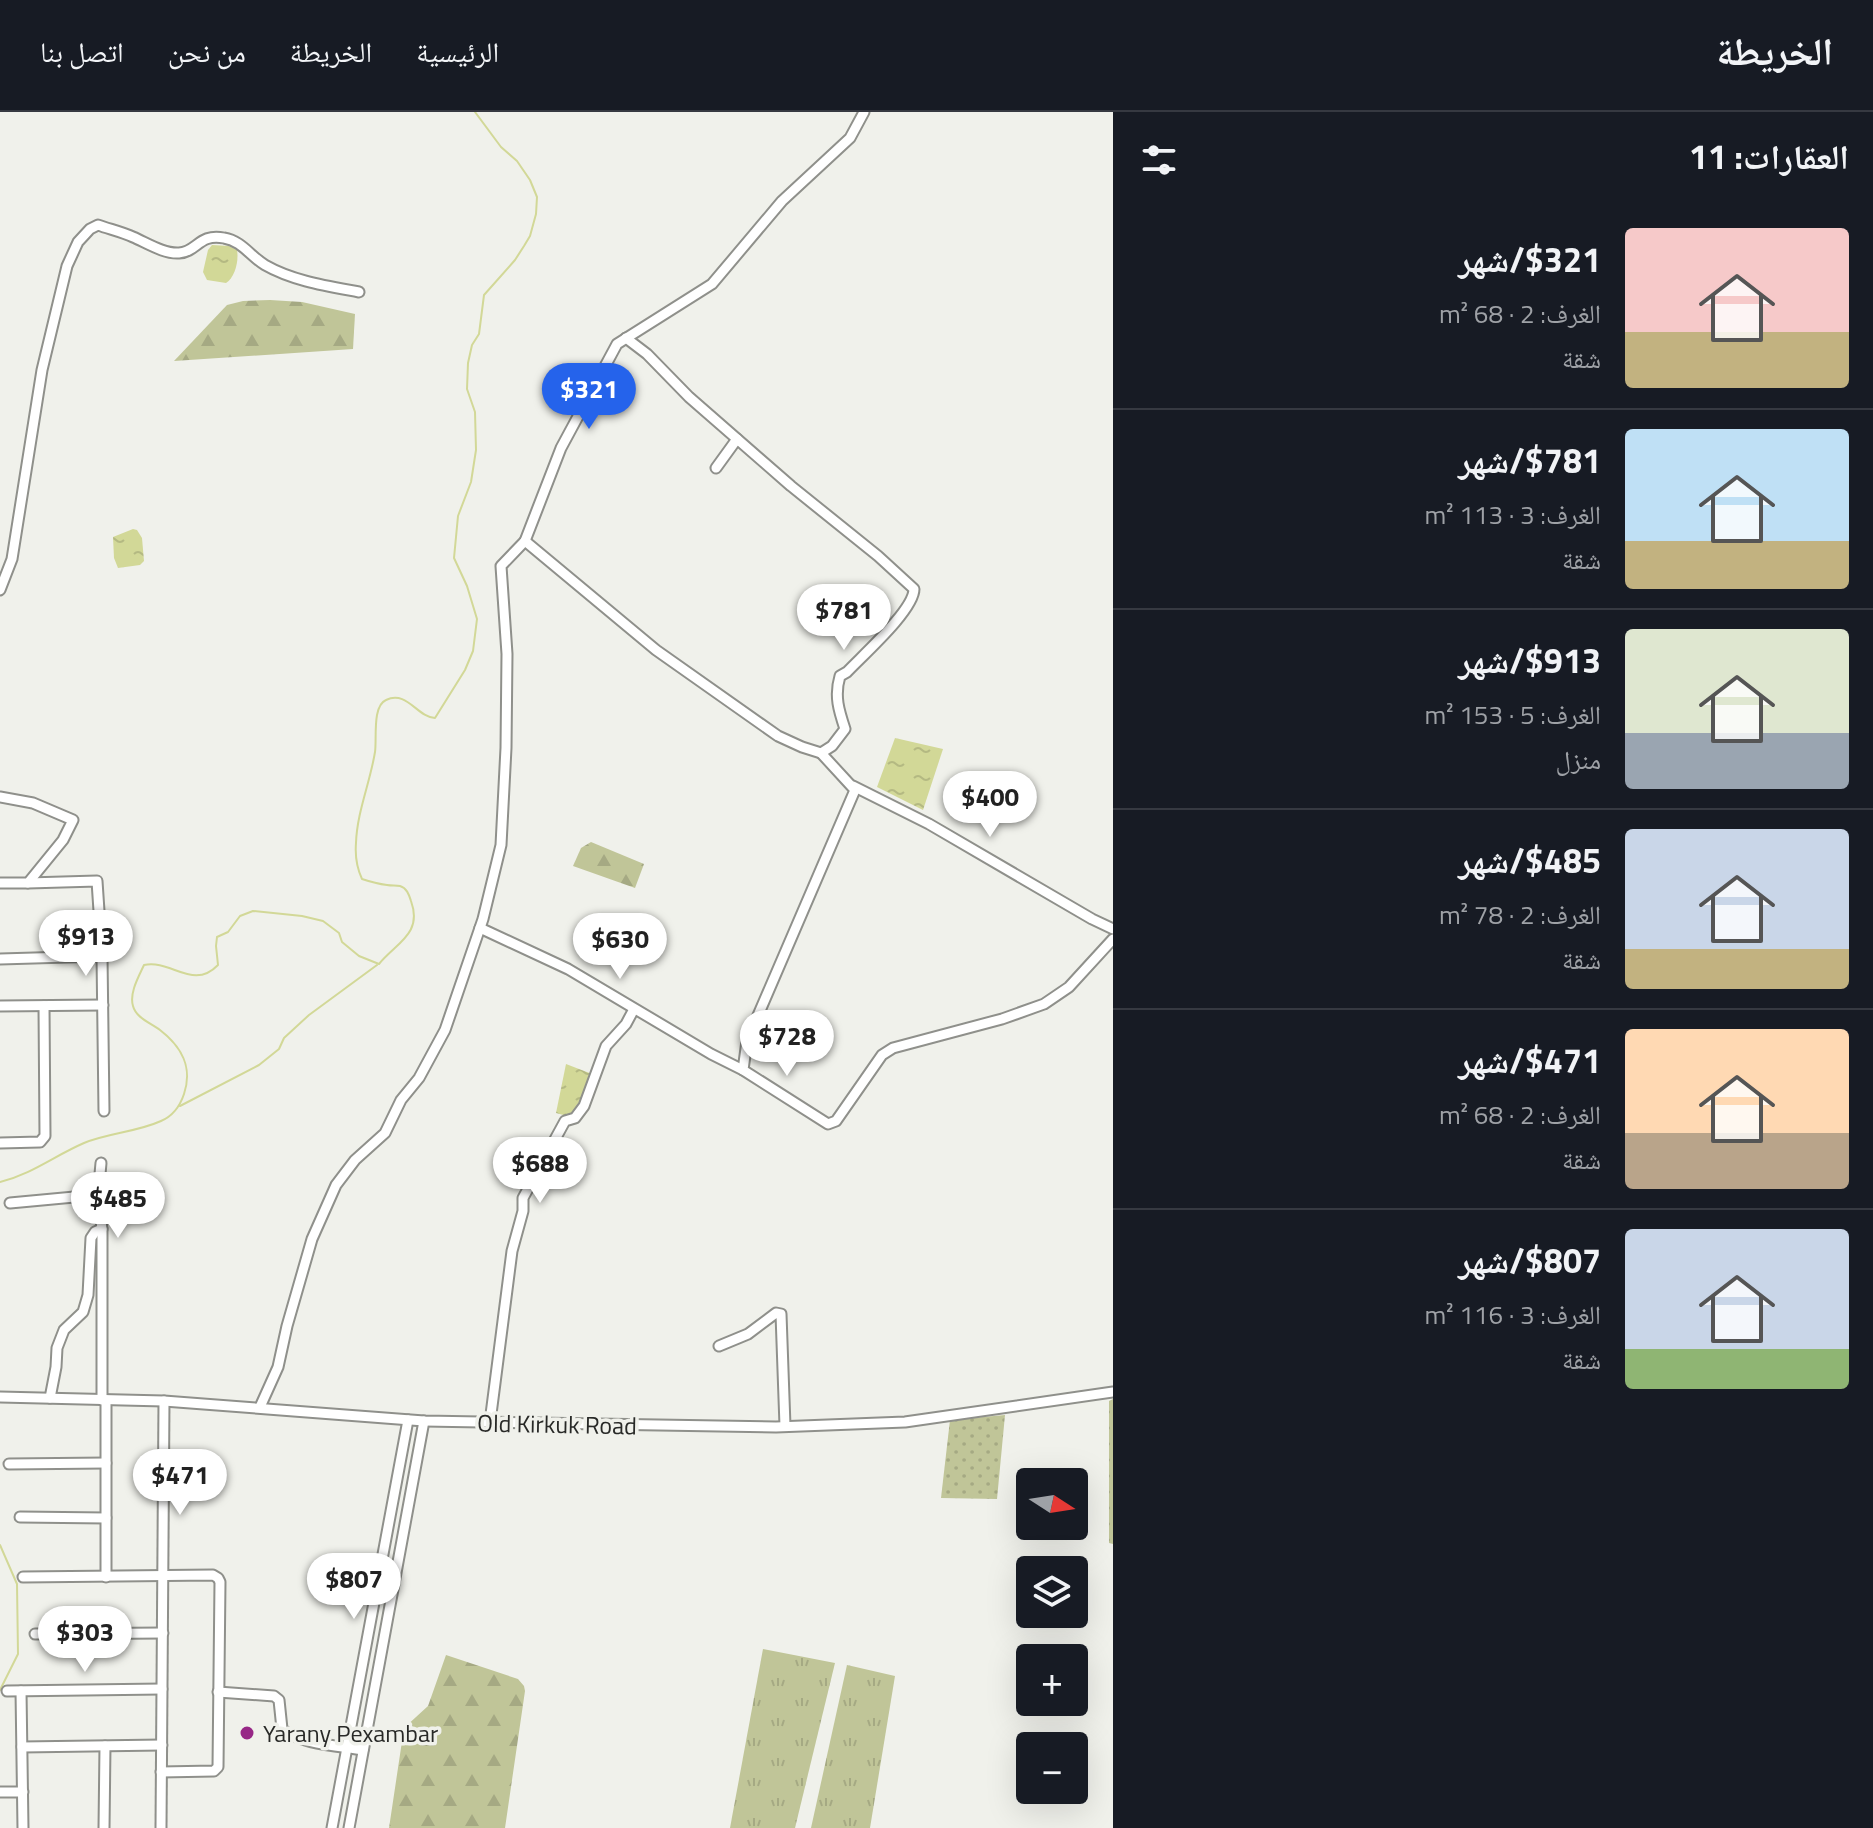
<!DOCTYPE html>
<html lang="ar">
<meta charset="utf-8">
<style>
body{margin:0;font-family:"Titillium Web","Noto Naskh Arabic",sans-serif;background:#20242c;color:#f1f3f6;direction:rtl;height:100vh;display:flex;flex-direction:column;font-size:30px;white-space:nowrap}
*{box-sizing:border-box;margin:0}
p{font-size:26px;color:#9ea1a6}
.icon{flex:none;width:44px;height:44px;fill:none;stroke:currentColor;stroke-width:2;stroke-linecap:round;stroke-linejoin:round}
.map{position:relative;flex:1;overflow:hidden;direction:ltr}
.side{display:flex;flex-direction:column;background:#171b24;width:760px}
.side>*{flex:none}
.needle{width:52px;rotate:102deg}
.controls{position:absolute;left:1016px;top:1356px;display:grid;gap:16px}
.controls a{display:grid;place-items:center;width:72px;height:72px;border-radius:8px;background:#171b24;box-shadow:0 8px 32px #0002;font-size:40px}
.price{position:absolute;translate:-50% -68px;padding:0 18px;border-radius:28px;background:#fff;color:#222;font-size:26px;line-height:52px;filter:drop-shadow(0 2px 4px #0008)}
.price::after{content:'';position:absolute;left:50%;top:48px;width:24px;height:18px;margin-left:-12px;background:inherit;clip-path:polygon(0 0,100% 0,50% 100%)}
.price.on{background:#2563eb;color:#fff}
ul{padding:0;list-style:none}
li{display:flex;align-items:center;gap:24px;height:200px;padding:0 24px}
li+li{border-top:2px solid #363941}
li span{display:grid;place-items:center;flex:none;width:224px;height:160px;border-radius:8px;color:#555}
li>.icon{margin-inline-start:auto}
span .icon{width:96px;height:96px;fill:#fffc;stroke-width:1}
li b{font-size:34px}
h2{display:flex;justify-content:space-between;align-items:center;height:96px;padding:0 24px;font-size:34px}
header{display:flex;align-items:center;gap:48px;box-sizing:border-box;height:112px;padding:0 40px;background:#171b24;border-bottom:2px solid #363941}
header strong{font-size:38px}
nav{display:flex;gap:44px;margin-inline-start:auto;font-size:28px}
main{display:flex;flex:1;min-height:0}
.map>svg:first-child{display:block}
.grass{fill:url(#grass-tufts)}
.forest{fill:url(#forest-firs)}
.garden{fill:url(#garden-dots)}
.water{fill:url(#water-ripples)}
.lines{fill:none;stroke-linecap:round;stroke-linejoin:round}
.stream{stroke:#d2d897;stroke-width:2}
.minor-casing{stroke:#8f908b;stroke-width:13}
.minor{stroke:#fff;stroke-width:9}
.poi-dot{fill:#972786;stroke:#f0f1eb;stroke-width:3}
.labels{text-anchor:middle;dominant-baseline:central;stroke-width:7;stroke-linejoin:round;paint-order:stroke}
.street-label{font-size:24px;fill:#282927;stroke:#f0f1eb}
.poi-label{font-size:24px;fill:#282927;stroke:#f0f1eb;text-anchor:start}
</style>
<header>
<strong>الخريطة</strong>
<nav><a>الرئيسية</a><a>الخريطة</a><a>من نحن</a><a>اتصل بنا</a></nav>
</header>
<main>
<section class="side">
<h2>العقارات: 11<svg class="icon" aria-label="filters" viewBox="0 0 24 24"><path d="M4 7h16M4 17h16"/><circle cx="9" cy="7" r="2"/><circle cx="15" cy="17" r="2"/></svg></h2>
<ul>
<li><span style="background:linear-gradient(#f6c9c9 65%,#c2b280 0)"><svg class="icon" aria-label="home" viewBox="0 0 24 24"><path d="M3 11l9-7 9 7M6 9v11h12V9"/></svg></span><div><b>$321/شهر</b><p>الغرف: 2 · 68 m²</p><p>شقة</p></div></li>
<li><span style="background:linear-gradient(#bfe0f5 70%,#c2b280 0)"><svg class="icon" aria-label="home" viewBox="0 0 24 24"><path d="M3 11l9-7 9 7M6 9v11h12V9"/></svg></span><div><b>$781/شهر</b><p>الغرف: 3 · 113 m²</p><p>شقة</p></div></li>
<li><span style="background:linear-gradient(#dfe7d0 65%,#9aa5b1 0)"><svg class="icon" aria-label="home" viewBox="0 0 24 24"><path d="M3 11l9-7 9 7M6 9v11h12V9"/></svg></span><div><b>$913/شهر</b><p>الغرف: 5 · 153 m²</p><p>منزل</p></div></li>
<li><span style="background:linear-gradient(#c9d6e8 75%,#c2b280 0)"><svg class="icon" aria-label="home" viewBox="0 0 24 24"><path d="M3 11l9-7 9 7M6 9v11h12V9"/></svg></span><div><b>$485/شهر</b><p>الغرف: 2 · 78 m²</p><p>شقة</p></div></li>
<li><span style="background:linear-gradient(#ffd9b3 65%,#b9a48a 0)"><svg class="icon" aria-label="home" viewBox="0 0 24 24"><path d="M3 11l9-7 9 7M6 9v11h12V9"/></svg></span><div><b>$471/شهر</b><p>الغرف: 2 · 68 m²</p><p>شقة</p></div></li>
<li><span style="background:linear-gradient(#c9d6e8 75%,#8fb573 0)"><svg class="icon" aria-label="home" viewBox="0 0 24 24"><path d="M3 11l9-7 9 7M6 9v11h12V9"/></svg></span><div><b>$807/شهر</b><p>الغرف: 3 · 116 m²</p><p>شقة</p></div></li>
</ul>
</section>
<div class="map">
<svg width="1113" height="1716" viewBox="0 0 1113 1716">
<defs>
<pattern id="grass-tufts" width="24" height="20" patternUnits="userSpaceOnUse" patternTransform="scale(2)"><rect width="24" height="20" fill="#c0c598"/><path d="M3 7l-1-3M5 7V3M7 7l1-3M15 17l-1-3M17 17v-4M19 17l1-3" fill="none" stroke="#a5a983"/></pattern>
<pattern id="forest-firs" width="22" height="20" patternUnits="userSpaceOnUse" patternTransform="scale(2)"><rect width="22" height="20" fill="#c0c598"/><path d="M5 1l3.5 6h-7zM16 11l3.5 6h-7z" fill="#a5a983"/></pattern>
<pattern id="garden-dots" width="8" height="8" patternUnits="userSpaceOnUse" patternTransform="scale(2)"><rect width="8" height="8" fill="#c0c598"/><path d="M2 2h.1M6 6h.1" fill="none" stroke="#a5a983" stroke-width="1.8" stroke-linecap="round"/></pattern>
<pattern id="water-ripples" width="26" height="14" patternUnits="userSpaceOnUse" patternTransform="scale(2)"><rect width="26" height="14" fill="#d2d897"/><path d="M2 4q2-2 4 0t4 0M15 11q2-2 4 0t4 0" fill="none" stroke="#b4b982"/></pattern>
</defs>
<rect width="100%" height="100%" fill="#f0f1eb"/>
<!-- grass -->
<g class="grass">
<polygon points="763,1537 835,1551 795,1716 730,1716"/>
<polygon points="847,1553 895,1564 870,1716 811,1716"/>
</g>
<!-- forest -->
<g class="forest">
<polygon points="270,188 302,190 355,202 353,237 174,249 227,193 243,189"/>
<polygon points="591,730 644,752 635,776 573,754 581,736"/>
<polygon points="446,1543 518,1567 524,1574 525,1579 505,1716 389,1716 404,1616 428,1594"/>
</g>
<!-- garden -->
<g class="garden">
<polygon points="1113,1287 1113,1432 1109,1431 1109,1289"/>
<polygon points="1005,1303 997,1387 941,1386 950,1308"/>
</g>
<!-- water -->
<g class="water">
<path d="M 212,133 L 229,134 L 237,138 C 239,149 235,165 226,171 L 207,168 L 203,160 L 208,138 Z"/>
<polygon points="133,417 137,418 142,426 144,449 140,453 118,456 114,446 113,425"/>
<polygon points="895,626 943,637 923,698 877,675"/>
<polygon points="566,952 592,962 575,1006 556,1001"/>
</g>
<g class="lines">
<!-- stream -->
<g class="stream">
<polyline points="180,994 259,953 279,937 284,926 309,903 377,853"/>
<path d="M 0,1070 C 32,1062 54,1044 84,1031 C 108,1021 137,1020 161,1009 C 173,1004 180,994 184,982 C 193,955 182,935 160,918 C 151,911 136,906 133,894 C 129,881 139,864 144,853 C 171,847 193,879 218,853 L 216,834 L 217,825 L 228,820 L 240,804 L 253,799 L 302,804 L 323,809 L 339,821 L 342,830 L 359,844 L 379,852 C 396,831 423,822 411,789 C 409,783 407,776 400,774 C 396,773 392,774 387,773 C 379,772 371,770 362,767 C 357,756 355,743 356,731 C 357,700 370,671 375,640 C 377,627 372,594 386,588 C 407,578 417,605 435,606 L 465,558 L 473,539 L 477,507 L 467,474 L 454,446 L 458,404 L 471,370 L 476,338 L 475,300 L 467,277 L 468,251 L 472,233 L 479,222 L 484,183 L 515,148 L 524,134 L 530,124 L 536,102 L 537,85 L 530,68 L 517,49 L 501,35 L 475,0"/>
<polyline points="0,1433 17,1472 18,1542 0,1578"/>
</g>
<defs>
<g id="minor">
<polyline points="716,356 737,327"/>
<path d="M 525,429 L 656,538 L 778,624 L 802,635 L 821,641 L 832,634 L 845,617 C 839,599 834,584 840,564 L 847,560 C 863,543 914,498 914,477 L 878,444 L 791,374 L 689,285 L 647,242 L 626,226"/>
<path d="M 0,478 L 12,447 L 42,258 L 67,154 L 78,130 L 90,117 L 98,113 C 109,117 122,120 133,125 C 147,131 164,142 179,141 C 197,140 199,121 224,126 C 242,129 250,144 265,153 C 293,169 327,174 359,180"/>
<polyline points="821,641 855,678 747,929 743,958 828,1012 836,1009 882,943 893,936 1002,907 1044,892 1069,875 1113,827"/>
<polyline points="853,674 929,712 1092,807 1113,817"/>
<polyline points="0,685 33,691 73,708 63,728 28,771 0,771"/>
<polyline points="28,771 97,769 102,844 104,999"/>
<polyline points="480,816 568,857 711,942 743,958"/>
<polyline points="0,847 102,844"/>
<polyline points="0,894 103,893"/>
<polyline points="0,1031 40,1030 45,1024 44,894"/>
<polyline points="98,1084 101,1051"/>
<polyline points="10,1091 85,1084 98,1084 102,1117 102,1288"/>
<polyline points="719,1234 748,1222 776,1201 781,1202 785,1314"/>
<polyline points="0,1285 164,1289 424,1309 776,1315 905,1310 1113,1280"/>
<polyline points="50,1286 56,1255 57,1236 64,1218 83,1200 88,1183 91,1126 95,1120 102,1117"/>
<polyline points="260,1295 278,1255 287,1214 312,1127 336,1073 355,1048 385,1021 401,988 419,966 445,918 483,807 501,733 506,636 507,542 501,454 525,429 561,336 617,232 712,172 782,89 850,26 864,0"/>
<polyline points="490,1310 512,1139 523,1099 523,1086 565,1009 575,1006 584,994 606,934 626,912 634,897"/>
<polyline points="9,1352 106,1351"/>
<polyline points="20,1405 106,1406"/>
<polyline points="23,1465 213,1463 218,1466 220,1470 218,1655 214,1659 161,1660"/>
<polyline points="106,1465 106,1288"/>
<polyline points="35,1522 163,1521"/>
<polyline points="7,1579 162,1577"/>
<polyline points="21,1579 23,1716"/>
<path d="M 218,1580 L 274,1584 L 279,1588 L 282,1617 C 299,1632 340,1634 363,1638"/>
<polyline points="22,1635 162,1633"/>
<polyline points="0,1680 23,1680"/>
<polyline points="104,1716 105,1634"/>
<polyline points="161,1716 164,1289"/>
<polyline points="332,1716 408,1308"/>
<polyline points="349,1716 424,1309"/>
</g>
</defs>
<!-- minor casing -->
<use href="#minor" class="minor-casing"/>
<!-- minor -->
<use href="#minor" class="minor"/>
</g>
<!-- markers -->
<circle class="poi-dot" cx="247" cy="1621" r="8"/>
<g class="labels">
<!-- street labels -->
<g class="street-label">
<text transform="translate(557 1312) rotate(1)">Old Kirkuk Road</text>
</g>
<!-- poi labels -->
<g class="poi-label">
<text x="263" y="1621">Yarany Pexambar</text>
</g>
</g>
</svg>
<div class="controls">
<a><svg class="needle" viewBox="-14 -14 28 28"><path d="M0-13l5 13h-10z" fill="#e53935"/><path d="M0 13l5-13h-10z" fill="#9ea1a6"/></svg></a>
<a><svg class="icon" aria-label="layers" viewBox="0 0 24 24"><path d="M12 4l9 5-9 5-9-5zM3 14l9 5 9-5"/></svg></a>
<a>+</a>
<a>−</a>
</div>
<b class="price on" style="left:589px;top:319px">$321</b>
<b class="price" style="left:844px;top:540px">$781</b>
<b class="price" style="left:990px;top:727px">$400</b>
<b class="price" style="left:86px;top:866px">$913</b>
<b class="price" style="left:620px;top:869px">$630</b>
<b class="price" style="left:787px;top:966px">$728</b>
<b class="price" style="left:540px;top:1093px">$688</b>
<b class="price" style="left:118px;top:1128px">$485</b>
<b class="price" style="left:180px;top:1405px">$471</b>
<b class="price" style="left:354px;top:1509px">$807</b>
<b class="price" style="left:85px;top:1562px">$303</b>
</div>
</main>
